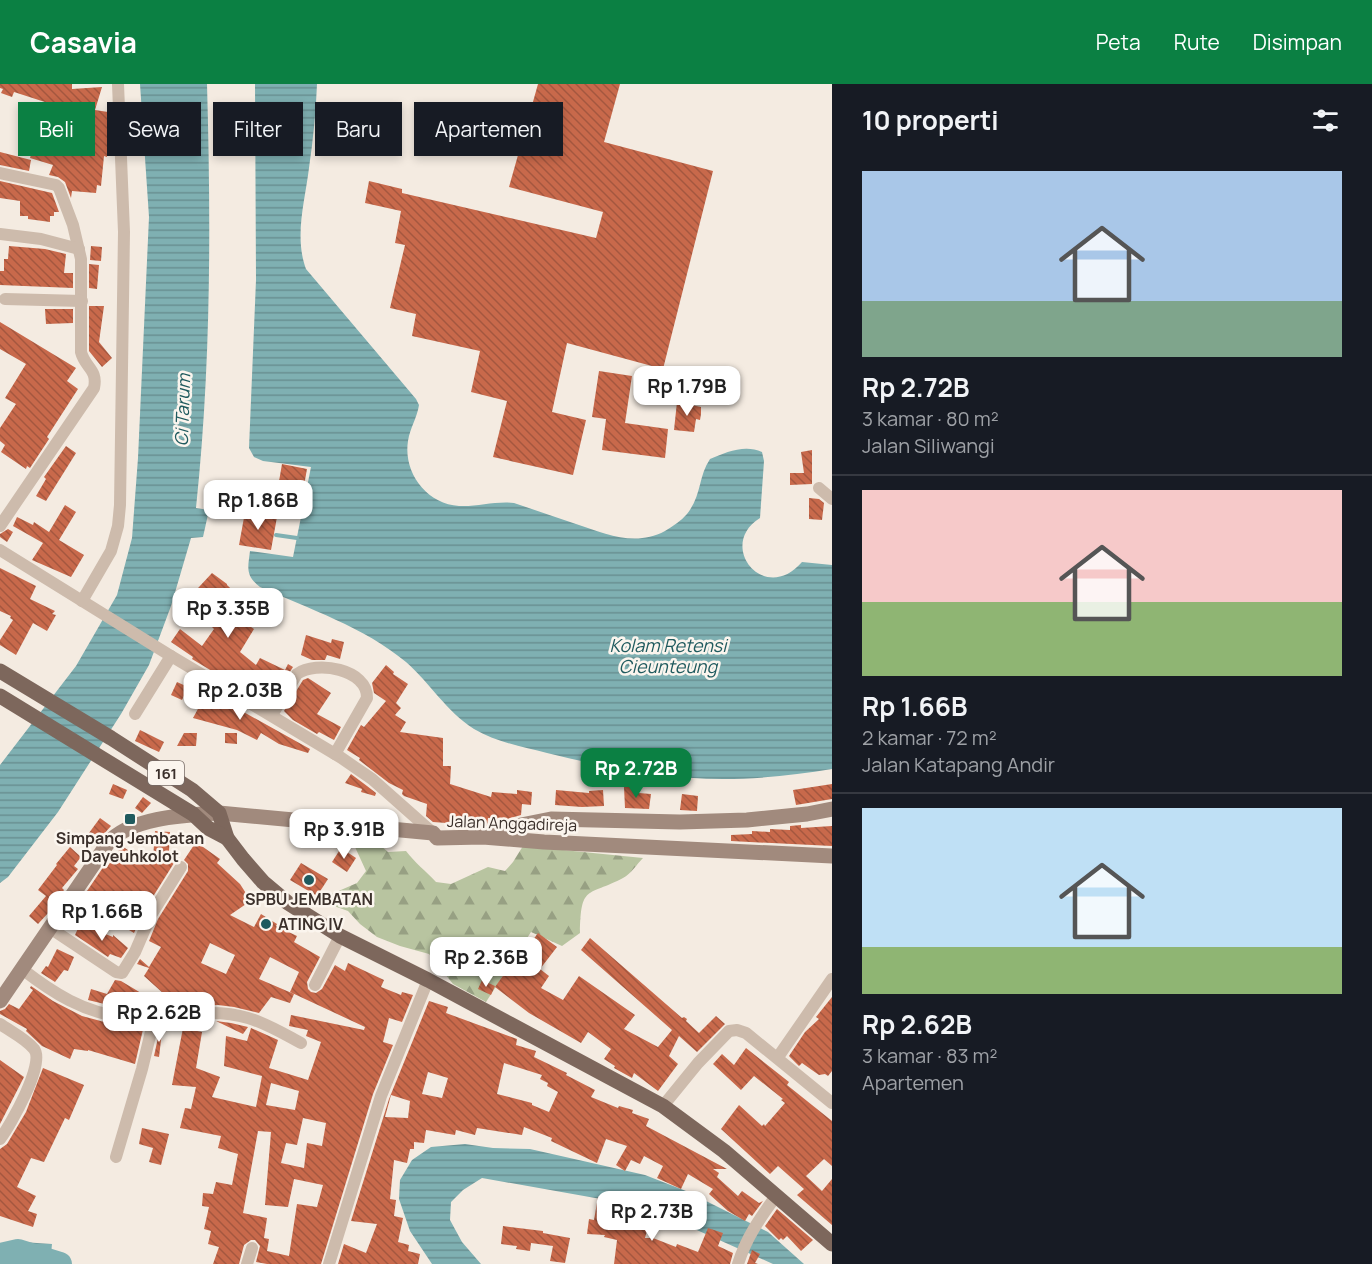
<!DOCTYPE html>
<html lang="id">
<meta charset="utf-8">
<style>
body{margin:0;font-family:Manrope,sans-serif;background:#20242c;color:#f1f3f6;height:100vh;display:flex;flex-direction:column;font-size:22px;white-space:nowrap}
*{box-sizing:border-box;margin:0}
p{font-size:20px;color:#9ea1a6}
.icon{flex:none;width:33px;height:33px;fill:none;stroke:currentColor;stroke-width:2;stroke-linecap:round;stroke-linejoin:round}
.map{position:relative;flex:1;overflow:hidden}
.sheet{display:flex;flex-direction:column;background:#171b24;width:540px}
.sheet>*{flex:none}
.top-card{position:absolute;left:18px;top:18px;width:570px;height:54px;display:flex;gap:12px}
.price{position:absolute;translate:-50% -51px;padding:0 14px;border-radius:12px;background:#fff;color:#222;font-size:20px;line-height:39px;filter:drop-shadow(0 2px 3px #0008)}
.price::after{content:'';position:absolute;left:50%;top:36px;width:18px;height:14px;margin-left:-9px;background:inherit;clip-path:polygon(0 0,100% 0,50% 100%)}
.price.active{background:#0b8043;color:#fff}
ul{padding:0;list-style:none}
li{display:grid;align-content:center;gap:12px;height:318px;padding:0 30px}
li+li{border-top:2px solid #363941}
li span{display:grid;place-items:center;height:186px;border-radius:0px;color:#555}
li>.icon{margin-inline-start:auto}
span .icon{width:108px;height:108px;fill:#fffc;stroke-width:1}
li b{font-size:26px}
h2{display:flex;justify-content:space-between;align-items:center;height:72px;padding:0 30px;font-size:26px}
.tag{padding:0 21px;border-radius:0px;background:#171b24;box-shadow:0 3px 9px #0003;font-size:21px;line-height:54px}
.tag.active{background:#0b8043;color:#fff}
header{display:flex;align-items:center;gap:36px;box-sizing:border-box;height:84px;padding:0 30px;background:#0b8043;color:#fff}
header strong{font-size:28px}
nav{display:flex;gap:33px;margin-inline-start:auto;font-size:21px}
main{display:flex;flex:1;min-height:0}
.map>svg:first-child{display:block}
.forest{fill:url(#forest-firs)}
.water{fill:url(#water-rules)}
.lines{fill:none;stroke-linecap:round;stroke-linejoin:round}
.stream{stroke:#7fb0b2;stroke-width:4}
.river{stroke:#7fb0b2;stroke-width:24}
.building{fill:url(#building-back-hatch);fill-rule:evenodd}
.street{stroke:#cdbbac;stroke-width:12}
.secondary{stroke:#a18a7d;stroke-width:15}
.primary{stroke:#7d675c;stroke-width:15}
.poi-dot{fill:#1f5a5e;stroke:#fbf5ee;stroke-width:2}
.labels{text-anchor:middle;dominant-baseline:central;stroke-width:5;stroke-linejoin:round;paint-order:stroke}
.shield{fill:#fbf5ee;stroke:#756b66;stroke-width:1.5}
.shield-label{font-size:15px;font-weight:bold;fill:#3b302b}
.street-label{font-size:16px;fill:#3b302b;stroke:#fbf5ee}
.poi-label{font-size:16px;font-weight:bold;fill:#3b302b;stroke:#fbf5ee}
.water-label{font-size:18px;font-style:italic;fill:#1f5a5e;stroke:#fbf5ee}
</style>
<header>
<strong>Casavia</strong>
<nav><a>Peta</a><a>Rute</a><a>Disimpan</a></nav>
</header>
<main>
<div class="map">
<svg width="832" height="1180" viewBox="0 0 832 1180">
<defs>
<pattern id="forest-firs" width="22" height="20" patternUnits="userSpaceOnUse" patternTransform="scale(1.5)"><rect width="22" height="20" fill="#b8c4a0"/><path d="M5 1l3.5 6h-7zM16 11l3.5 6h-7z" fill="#97a083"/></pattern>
<pattern id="water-rules" width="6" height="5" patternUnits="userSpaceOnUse" patternTransform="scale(1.5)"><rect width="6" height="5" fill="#7fb0b2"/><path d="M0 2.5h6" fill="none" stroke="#699091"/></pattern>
<pattern id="building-back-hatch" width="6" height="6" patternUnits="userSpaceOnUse" patternTransform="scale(1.5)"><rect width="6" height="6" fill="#c8694b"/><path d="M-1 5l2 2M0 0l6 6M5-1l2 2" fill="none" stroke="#a4573f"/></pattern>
</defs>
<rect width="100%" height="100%" fill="#f4ebe1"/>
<!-- forest -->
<path class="forest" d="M 359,758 L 380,761 L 388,768 L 406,767 C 415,779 426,787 436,798 L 451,800 L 488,783 L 505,787 L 513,778 L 523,762 L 643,774 C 637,780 631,790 623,794 C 587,813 581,800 580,849 L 562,862 L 531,848 L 486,918 L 453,900 L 429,870 L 400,862 L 377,853 L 360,840 L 348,827 L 331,821 L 327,812 L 357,799 L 366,787 L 355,763 Z"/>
<!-- water -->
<g class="water">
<path d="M 140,0 L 207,0 C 211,141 211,283 196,424 L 209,426 L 203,453 L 191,454 L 171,522 L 149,581 L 121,630 L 58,728 L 8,793 L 0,799 L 0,681 L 76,582 L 117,511 L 132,454 L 138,374 L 149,133 Z"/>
<path d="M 255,0 L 317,0 C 316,28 313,56 309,84 C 305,117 294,153 306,185 L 416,315 L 419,321 C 417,334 410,344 408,357 C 403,388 426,420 459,422 C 477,423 495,417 514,419 C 535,426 555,433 576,440 C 606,450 635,463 665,447 C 673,442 681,437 687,430 C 702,411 698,393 710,375 C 726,368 745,360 762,368 L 764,377 L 760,434 C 716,461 764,522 802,478 L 832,481 L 832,685 C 796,691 760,695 723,695 C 665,695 604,683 547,669 C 523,663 496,658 474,645 C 446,627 430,599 406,578 C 364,543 309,525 260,503 C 245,491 248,484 250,467 L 293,473 L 311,383 L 263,377 L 254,373 L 249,364 L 256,196 Z"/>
<polygon points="465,1060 493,1064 530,1065 645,1091 686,1107 768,1148 804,1180 773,1180 690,1143 629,1120 482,1094 463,1106 451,1118 450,1136 462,1158 481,1180 432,1180 410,1147 399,1115 400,1096 412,1076 431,1063"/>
<polygon points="22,1158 52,1160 50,1180 0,1180 0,1160"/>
</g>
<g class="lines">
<!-- stream -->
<polyline class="stream" points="276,451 297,454"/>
<!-- river -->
<polyline class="river" points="0,1171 18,1167 60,1180"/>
</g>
<!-- building -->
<g class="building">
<polygon points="0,0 72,0 72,5 102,3 95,26 108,28 107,73 104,72 101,102 97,101 96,109 72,107 71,114 65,98 58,93 49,91 53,81 30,74 35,56 47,59 48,54 76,61 75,29 47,23 48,19 14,8 12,13 1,9 3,5 0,4"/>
<polygon points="538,0 620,0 604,58 713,87 663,285 567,259 552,328 586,336 573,391 493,373 507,317 471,308 480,267 412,252 416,230 390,224 405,161 395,159 401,127 365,119 369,97 402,105 402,109 596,154 603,128 509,103"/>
<polygon points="0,68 31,76 29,87 0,81"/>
<polygon points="0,97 52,109 59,128 54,128 54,132 50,132 50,138 28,135 28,132 20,132 20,117 0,114"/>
<polygon points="9,162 45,165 66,170 64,189 73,189 73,204 0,201 0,187 4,187 4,175 8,175"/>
<polygon points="91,162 102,163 101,177 90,176"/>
<polygon points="89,180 99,181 97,205 89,204"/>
<polygon points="89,222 104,222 99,258 112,274 102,283 89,267"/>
<polygon points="45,225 73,225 73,239 46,240"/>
<polygon points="0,238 76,284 67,297 78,305 47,353 49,355 30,384 27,382 26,385 1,368 5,361 0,357 0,344 16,320 5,314 26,280 0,265"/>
<polygon points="599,287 632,292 625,339 668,345 665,374 602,366 606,335 592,333"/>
<polygon points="677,318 701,323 701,330 700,336 696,335 694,348 674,346"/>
<polygon points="66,362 76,369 46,417 36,412 46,395 44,393"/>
<polygon points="812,366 812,400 790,401 790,389 804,389 801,368"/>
<polygon points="282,380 307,385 303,407 278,403"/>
<polygon points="809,414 819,415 824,419 822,436 809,435"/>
<polygon points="65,421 76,428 59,456 84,471 71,493 32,476 43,459 13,442 17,433 33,441 34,438 49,448"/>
<polygon points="245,428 277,433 271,466 239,461"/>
<polygon points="8,445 13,448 7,458 0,453 0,450"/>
<polygon points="0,484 36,502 30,515 55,527 52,530 56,531 47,547 33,539 16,571 0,561 0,556 13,536 10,534 11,532 0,527"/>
<polygon points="212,489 227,500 227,501 253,526 249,531 252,536 248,541 254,545 240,568 256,581 260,574 285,586 288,580 293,583 271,617 273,611 256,600 250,610 192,575 193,573 171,558 180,545 202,562 214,545 186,517"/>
<polygon points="306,551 331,559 332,555 344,558 340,575 327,571 325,576 312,576 301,571"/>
<polygon points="386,581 394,588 393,590 408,600 396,619 401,624 395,631 406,638 400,648 443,654 443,682 451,682 450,700 491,713 492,708 517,710 517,706 532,708 531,721 522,720 521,731 507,735 488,734 487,742 433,738 426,732 427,720 404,712 402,710 403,706 389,699 359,676 360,674 347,666 361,641 364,643 386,617 374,609 372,599"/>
<polygon points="308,594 331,609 317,630 341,643 334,656 319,648 317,650 293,636 284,627 303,596"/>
<polygon points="177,598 188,603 182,616 171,611"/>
<polygon points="213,606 242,624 240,626 310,665 308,669 279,660 261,649 257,656 237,646 193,634 205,612 208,614"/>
<polygon points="140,646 164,658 159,668 135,657"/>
<polygon points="184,649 197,649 196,662 177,662"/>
<polygon points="225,649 237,649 237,660 225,659"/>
<polygon points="351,690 367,702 376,709 375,712 361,708 362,705 345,699"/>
<polygon points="113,700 127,706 123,715 109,710"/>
<polygon points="832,700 832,715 796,721 793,706"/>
<polygon points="624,703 639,703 639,709 651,710 649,725 625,724"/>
<polygon points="556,706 589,709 589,707 603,706 604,722 582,723 555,721"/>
<polygon points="682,710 698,712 697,727 680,726"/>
<polygon points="143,713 151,719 142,729 135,724"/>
<polygon points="100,734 111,742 95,760 86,753"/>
<polygon points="801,741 801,744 832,742 832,762 731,757 731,751 752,750 752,747 770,748 770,745 790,746 790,742"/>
<polygon points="155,747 170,748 169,767 178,775 174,779 144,827 134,849 119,840 125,828 87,807 104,782 107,783 122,762 138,773 142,768 153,775"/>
<path d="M 196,758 L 220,775 L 217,779 L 240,800 L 249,814 L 249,818 L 230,831 L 254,843 L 261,830 L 277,840 L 276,842 L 297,852 L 294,858 L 320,873 L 307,898 L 308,905 L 311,908 L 316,909 L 322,905 L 335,881 L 345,887 L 348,879 L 384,896 L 381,903 L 401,911 L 402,908 L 413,911 L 402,938 L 389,934 L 383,958 L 393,961 L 373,1010 L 321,1180 L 267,1180 L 256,1178 L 260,1162 L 255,1156 L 251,1156 L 244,1161 L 239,1180 L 213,1180 L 219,1163 L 208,1160 L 211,1147 L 204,1145 L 209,1123 L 202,1122 L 203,1109 L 213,1110 L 216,1098 L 232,1101 L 238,1070 L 218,1064 L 221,1052 L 180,1044 L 185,1024 L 191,1025 L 196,1003 L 172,1001 L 183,944 L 202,948 L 196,984 L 220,993 L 212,1013 L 256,1023 L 262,992 L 224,982 L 226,952 L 247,957 L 251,944 L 278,956 L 269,984 L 308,996 L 321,958 L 306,952 L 308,946 L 289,942 L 291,931 L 364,946 L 365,943 L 290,908 L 299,888 L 270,873 L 259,895 L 294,910 L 290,919 L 271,913 L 259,929 L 234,923 L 218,921 L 181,922 L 175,920 L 144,892 L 149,884 L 137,880 L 140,875 L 149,883 L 161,863 L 149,857 L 158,835 L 188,787 L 188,780 L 184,776 ZM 210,859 L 235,871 L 226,890 L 201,879 ZM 271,999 L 299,1007 L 295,1026 L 266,1021 ZM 303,1034 L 326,1039 L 322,1062 L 307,1059 L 304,1084 L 281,1079 L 286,1059 L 297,1061 ZM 258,1047 L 271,1048 L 265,1121 L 288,1123 L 294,1095 L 323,1101 L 317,1123 L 297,1120 L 289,1172 L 267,1167 L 269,1155 L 264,1154 L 267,1134 L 243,1129 Z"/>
<polygon points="70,763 81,773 74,782 78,785 62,804 64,806 50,827 38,840 29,832 46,812 38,806 57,781 56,780"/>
<polygon points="341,764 356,774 347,788 332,778"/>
<polygon points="301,779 328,795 317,812 290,796"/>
<polygon points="80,840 113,853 113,851 128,864 121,874 110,870 108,873 75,851"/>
<polygon points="538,849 557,863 540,885 549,892 541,904 563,916 579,892 635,931 624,945 658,963 672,946 581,866 590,854 682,934 684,933 687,935 686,937 699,949 716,932 725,940 697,968 679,952 669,972 678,980 658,1007 634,989 632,994 614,984 615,982 604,975 611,965 588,948 581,959 529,929 495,903 519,869 522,871"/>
<polygon points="57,865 74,873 68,887 64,886 55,898 41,889 46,882 48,883"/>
<polygon points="115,896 121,897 166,924 125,925 88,916 91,905 107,910"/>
<polygon points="482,896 495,902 491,911 478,905"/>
<polygon points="31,902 53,917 82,932 108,939 144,941 135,980 88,966 88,967 74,965 70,975 42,962 26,947 27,945 0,930 0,927 5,925 9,920 19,925 33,906 30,904"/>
<polygon points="832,913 832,987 828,992 825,990 819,991 802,979 799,982 789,972 805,948 819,935 816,933"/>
<path d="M 429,917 L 448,923 L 446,929 L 517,955 L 516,961 L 536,967 L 534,973 L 567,989 L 566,991 L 595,1006 L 591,1013 L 618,1024 L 619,1022 L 633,1026 L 632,1029 L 649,1035 L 646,1042 L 727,1085 L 713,1085 L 719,1089 L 717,1093 L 738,1112 L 742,1107 L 759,1119 L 763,1117 L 752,1132 L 749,1130 L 745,1137 L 728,1127 L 709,1110 L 713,1105 L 688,1090 L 681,1105 L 657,1094 L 663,1082 L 644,1072 L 640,1080 L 631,1076 L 625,1087 L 616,1081 L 627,1062 L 606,1055 L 597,1079 L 551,1057 L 552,1054 L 524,1043 L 522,1051 L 477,1044 L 475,1051 L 456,1046 L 455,1051 L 426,1046 L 424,1059 L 414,1058 L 414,1065 L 410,1065 L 407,1079 L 394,1076 L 390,1115 L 396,1116 L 394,1132 L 403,1134 L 398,1158 L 409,1161 L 408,1167 L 420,1170 L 418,1180 L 338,1180 L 344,1160 L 366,1169 L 377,1140 L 351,1137 L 389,1015 ZM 504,979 L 542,991 L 540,995 L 548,999 L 547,1002 L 558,1008 L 549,1028 L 532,1021 L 532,1019 L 497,1010 ZM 428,988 L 448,994 L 442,1014 L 422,1010 ZM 391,1011 L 410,1017 L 408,1034 L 385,1033 Z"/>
<polygon points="216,937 231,939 248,943 243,950"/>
<polygon points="161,940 163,940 159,973 154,972"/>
<polygon points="746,964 789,998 787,1001 832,1037 832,1082 824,1075 806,1092 822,1107 832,1095 832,1141 797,1111 804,1105 778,1082 770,1090 721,1045 739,1021 762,1042 764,1040 765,1042 785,1019 781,1016 783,1015 754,992 741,1006 713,980 722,970 734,981"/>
<polygon points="0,976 24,993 0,1040"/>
<polygon points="43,984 84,1001 69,1036 65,1034 44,1078 31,1074 17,1103 36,1112 28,1127 37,1130 33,1143 0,1132 0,1065 7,1060 26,1028"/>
<polygon points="142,1044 169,1050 161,1081 149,1078 153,1064 139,1060"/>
<polygon points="598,1113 609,1114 606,1129 634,1135 637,1127 651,1131 645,1154 653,1154 676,1163 677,1160 698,1168 708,1144 723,1149 718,1162 733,1169 730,1180 614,1180 617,1156 604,1153 605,1151 587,1150 589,1135 594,1136"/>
<polygon points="777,1125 813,1156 801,1167 787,1152 783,1156 781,1154 779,1156 765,1142"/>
<polygon points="503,1142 543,1147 543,1149 570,1154 565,1179 550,1177 553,1162 531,1159 530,1167 516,1165 517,1162 501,1160"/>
<polygon points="752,1166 760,1170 755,1179 758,1180 747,1180"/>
</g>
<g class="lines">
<!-- street -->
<g class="street">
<path d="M 0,89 L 56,101 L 59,104 L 73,141 L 81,175 L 81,268 C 85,284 98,285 94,304 L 0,442"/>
<polyline points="0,150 41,155 79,165"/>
<polyline points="5,215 82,217"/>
<polyline points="819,404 832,415"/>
<polyline points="0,466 171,572 340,673 372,695 433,749"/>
<polyline points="82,517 111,467 118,442 120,421 124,148 118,0"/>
<polyline points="135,630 171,572"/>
<path d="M 272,631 L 297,590 C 316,576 368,585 367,614 L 335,670"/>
<polyline points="50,844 116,888 122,889 135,868 151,831 181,783"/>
<path d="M 22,885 C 53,909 84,929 124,933 C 164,936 207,922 248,934 C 266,939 284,950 301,959"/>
<polyline points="315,901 340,852"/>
<path d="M 0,940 C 10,947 26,955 34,965 C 46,979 10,1042 0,1055"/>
<polyline points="778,973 832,895"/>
<polyline points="663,1022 698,979 729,947 737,946 746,949 832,1019"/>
<polyline points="116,1073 142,985 155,931"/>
<polyline points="247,1180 252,1164"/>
<polyline points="329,1180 381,1012 428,896"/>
<path d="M 738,1180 C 746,1154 760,1134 776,1112"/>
</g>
<!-- secondary -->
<g class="secondary">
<polyline points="489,752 521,741 551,735 680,738 747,736 807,730 832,725"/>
<path d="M 0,917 L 108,759 C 131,733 186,731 219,729 L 433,749 L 437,754 L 483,753 L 544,758 L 832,772"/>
</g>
<!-- primary -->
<g class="primary">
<polyline points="0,587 111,654 192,706 219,729 227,754 243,775 263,798 288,819 340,852 428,896 663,1022 724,1067 832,1160"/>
<polyline points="0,612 193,730 208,744 227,754"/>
</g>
</g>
<!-- markers -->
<g class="poi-dot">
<rect x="124" y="729" width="12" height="12" rx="3"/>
<circle cx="309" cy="796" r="6"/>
<circle cx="266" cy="840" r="6"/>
</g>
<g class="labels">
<!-- shield labels -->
<rect class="shield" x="148" y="677" width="36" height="24" rx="4.5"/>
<g class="shield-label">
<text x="166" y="689">161</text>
</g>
<!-- street labels -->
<g class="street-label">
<text transform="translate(512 739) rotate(2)">Jalan Anggadireja</text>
</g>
<!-- poi labels -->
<g class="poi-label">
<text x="130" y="754">Simpang Jembatan<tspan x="130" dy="18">Dayeuhkolot</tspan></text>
<text x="309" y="815">SPBU JEMBATAN</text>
<text x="278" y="840" text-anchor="start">ATING IV</text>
</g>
<!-- water labels -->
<g class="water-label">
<text transform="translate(182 326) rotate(-88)">Ci Tarum</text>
<text x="668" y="561">Kolam Retensi<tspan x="668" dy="21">Cieunteung</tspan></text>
</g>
</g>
</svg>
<b class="price" style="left:687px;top:333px">Rp 1.79B</b>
<b class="price" style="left:258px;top:447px">Rp 1.86B</b>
<b class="price" style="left:228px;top:555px">Rp 3.35B</b>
<b class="price" style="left:240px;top:637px">Rp 2.03B</b>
<b class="price active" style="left:636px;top:715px">Rp 2.72B</b>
<b class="price" style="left:344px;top:776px">Rp 3.91B</b>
<b class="price" style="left:102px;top:858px">Rp 1.66B</b>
<b class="price" style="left:486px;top:904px">Rp 2.36B</b>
<b class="price" style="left:159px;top:959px">Rp 2.62B</b>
<b class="price" style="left:652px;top:1158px">Rp 2.73B</b>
<div class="top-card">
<a class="tag active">Beli</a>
<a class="tag">Sewa</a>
<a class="tag">Filter</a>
<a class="tag">Baru</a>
<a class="tag">Apartemen</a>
</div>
</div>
<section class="sheet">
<h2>10 properti<svg class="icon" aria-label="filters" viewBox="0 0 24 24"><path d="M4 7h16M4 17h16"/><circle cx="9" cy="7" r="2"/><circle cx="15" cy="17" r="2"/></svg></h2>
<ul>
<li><span style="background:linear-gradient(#a9c7e8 70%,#7fa58c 0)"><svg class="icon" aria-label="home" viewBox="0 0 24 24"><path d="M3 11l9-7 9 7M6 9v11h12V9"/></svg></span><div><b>Rp 2.72B</b><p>3 kamar · 80 m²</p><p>Jalan Siliwangi</p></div></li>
<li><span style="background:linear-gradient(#f6c9c9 60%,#8fb573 0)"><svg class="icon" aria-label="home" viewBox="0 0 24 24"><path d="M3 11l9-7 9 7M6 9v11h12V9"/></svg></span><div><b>Rp 1.66B</b><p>2 kamar · 72 m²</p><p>Jalan Katapang Andir</p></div></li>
<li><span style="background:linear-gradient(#bfe0f5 75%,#8fb573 0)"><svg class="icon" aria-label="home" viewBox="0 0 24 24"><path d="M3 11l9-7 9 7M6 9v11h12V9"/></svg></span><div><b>Rp 2.62B</b><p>3 kamar · 83 m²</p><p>Apartemen</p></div></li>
</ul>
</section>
</main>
